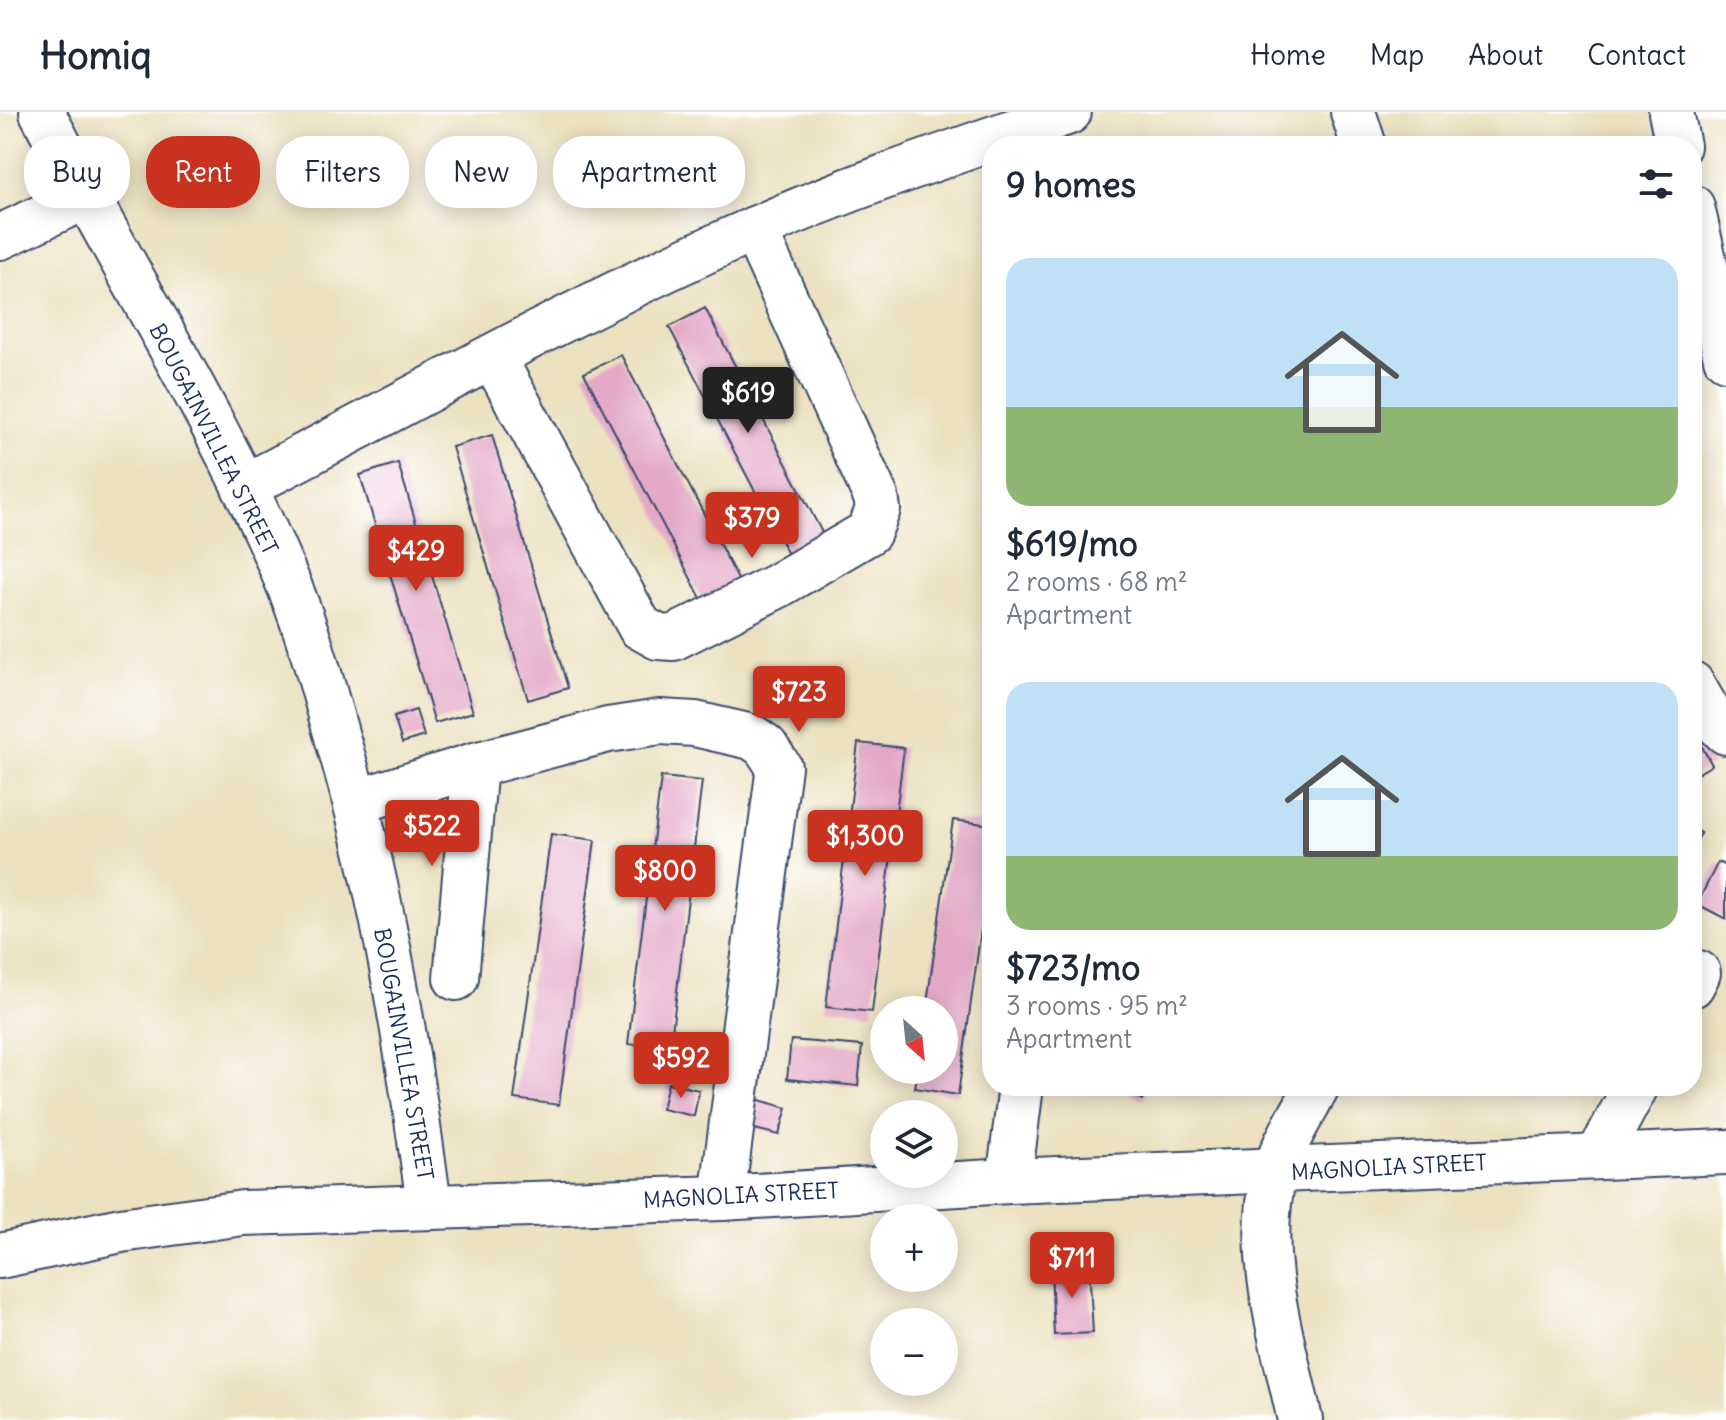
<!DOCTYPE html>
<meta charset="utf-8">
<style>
body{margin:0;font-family:Delius,sans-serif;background:#f2f2f3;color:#1f2937;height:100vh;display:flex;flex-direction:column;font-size:30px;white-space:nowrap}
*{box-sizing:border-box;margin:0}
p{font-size:26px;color:#747a83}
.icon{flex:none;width:44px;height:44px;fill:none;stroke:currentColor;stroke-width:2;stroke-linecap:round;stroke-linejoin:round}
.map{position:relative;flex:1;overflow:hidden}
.details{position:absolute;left:982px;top:24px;width:720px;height:960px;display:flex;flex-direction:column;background:#fff;border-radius:32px;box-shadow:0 4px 20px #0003}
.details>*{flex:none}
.top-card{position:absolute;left:24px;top:24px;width:760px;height:72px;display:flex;gap:16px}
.needle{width:52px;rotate:153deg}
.tools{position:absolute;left:870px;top:884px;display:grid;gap:16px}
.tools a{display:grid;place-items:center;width:88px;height:88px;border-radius:50%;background:#fff;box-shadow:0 4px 20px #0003;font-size:40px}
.price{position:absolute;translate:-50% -68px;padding:0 18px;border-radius:8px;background:#c8321e;color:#fff;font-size:26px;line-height:52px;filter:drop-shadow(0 2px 4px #0008)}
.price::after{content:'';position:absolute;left:50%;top:48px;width:24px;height:18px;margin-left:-12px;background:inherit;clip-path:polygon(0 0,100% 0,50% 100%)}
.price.current{background:#222;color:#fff}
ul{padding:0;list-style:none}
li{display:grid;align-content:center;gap:16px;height:424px;padding:0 24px}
li span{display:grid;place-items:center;height:248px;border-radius:24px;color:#555}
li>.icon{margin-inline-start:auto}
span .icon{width:144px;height:144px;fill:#fffc;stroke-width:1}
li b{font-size:34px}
h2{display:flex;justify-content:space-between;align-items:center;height:96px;padding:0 24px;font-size:34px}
.chip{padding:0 28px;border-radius:32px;background:#fff;box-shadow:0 4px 20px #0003;font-size:28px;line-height:72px}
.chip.current{background:#c8321e;color:#fff}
header{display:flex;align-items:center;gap:48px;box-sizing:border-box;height:112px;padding:0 40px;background:#fff;border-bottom:2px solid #e0e1e3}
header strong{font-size:38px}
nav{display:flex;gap:44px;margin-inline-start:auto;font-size:28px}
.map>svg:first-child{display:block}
.building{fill:#e4a9c7}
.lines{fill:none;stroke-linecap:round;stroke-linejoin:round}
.minor-casing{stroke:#3a4a6d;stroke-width:48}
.minor{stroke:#fff;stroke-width:44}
.labels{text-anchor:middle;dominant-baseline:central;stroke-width:6;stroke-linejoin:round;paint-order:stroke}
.street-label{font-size:22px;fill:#1b2f5e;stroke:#fff}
</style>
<header>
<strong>Homiq</strong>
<nav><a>Home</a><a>Map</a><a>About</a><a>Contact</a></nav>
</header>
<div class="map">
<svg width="1726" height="1308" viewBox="0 0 1726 1308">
<rect width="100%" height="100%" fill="#fff"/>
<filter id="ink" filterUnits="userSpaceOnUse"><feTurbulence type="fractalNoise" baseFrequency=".0125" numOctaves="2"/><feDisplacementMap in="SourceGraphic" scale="16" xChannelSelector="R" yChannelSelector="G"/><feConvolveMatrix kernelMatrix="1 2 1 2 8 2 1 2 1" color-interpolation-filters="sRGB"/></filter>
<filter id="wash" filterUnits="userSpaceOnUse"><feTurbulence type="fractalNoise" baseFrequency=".006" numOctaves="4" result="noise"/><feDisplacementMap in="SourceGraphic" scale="32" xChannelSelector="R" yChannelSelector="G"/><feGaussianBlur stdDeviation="1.8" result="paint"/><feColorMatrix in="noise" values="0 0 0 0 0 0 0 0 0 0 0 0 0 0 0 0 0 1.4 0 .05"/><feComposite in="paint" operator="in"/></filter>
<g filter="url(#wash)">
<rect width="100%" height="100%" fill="#ebe1bf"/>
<g id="blocks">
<!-- building -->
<g class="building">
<polygon points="705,196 828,432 792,450 669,215"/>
<polygon points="621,243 743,477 706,496 584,261"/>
<polygon points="492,323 568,576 528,588 452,335"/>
<polygon points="398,351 473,600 435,611 360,363"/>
<polygon points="416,598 424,624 402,631 394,605"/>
<polygon points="1696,624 1712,653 1692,665 1692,626"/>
<polygon points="858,631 904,636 872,900 826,895"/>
<polygon points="661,665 702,669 670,937 628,932"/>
<polygon points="953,708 992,713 992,739 958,983 915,976 918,958 944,958 944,898 926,898"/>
<polygon points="1692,716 1701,721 1692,738"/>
<polygon points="551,722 595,728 559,993 514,987"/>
<polygon points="1718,750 1726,754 1726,807 1697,792"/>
<polygon points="791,928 862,934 858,974 787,967"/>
<polygon points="668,971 699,978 694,1004 662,997"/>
<polygon points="1114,974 1149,974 1143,988"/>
<polygon points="756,987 787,996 779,1023 747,1015"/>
<polygon points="1089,1152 1093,1221 1054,1223 1051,1155"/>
</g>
</g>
</g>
<g filter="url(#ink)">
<use href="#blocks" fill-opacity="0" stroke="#3a4a6d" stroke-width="2"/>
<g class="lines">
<defs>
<g id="minor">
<path d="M 42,0 C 122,157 220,307 288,471 C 312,529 326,588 344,649 C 385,793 409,944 429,1093"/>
<polyline points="1353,0 1364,34"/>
<polyline points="1671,0 1678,34"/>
<polyline points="1692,95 1726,246"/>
<polyline points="0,125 85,85"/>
<polyline points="493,245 640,515 658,525 673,526 777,474 869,420 878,397 876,385 754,117"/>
<path d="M 244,375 C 414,287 582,192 757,116 C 859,71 964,37 1069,0"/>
<polyline points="1692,572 1711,605 1726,620"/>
<polyline points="356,690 475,653 608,618 660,610 695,612 752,625 765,634 779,655 722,1086"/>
<polyline points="456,866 475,653"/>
<polyline points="1692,873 1698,861"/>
<polyline points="1599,1043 1636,974"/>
<polyline points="1009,1069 1021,974"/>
<polyline points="0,1144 121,1118 243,1101 722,1086 1009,1069 1726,1040"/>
<path d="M 1300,1308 C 1283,1229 1254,1144 1274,1063 C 1282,1033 1303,1002 1317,974"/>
</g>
</defs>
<!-- minor casing -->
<use href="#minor" class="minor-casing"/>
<!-- minor -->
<use href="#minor" class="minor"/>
</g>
</g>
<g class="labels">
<!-- street labels -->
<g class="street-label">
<text transform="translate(214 327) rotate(63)">BOUGAINVILLEA STREET</text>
<text transform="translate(404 942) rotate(80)">BOUGAINVILLEA STREET</text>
<text transform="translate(1389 1055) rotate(-3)">MAGNOLIA STREET</text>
<text transform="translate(741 1083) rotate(-3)">MAGNOLIA STREET</text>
</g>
</g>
</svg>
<div class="tools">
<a><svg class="needle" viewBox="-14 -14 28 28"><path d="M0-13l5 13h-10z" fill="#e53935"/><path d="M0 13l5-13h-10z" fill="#747a83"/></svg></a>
<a><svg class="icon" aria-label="layers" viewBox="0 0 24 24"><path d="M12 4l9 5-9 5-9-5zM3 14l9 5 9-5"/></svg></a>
<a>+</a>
<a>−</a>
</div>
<b class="price current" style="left:748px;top:323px">$619</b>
<b class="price" style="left:752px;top:448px">$379</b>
<b class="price" style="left:416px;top:481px">$429</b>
<b class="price" style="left:799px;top:622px">$723</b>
<b class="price" style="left:432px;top:756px">$522</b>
<b class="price" style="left:865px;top:766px">$1,300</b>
<b class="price" style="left:665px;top:801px">$800</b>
<b class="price" style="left:681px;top:988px">$592</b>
<b class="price" style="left:1072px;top:1188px">$711</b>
<div class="top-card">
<a class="chip">Buy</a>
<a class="chip current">Rent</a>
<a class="chip">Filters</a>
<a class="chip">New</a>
<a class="chip">Apartment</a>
</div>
<section class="details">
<h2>9 homes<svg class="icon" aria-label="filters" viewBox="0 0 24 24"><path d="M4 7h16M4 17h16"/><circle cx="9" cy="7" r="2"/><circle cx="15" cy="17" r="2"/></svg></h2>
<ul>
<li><span style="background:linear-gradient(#bfe0f5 60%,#8fb573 0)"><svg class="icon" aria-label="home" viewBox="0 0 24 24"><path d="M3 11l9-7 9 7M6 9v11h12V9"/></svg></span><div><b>$619/mo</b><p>2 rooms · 68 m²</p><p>Apartment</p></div></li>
<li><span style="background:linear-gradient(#bfe0f5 70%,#8fb573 0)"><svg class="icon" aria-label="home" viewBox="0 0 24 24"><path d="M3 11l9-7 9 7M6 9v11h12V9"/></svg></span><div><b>$723/mo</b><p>3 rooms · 95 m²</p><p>Apartment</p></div></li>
</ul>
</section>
</div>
